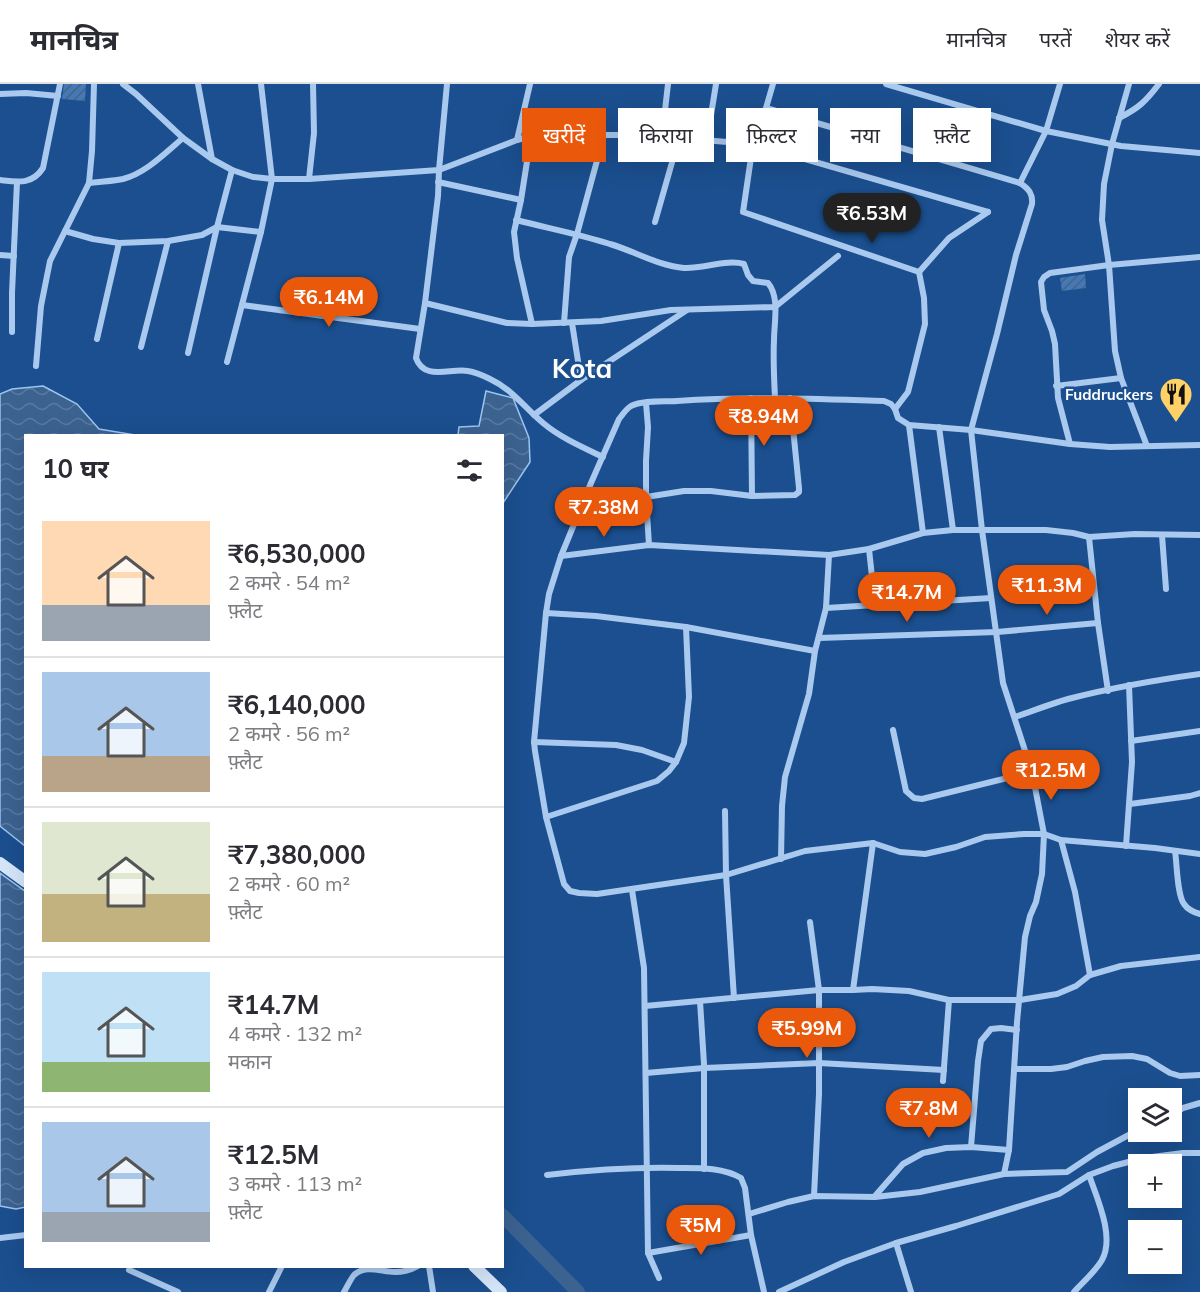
<!DOCTYPE html>
<html lang="hi">
<meta charset="utf-8">
<style>
body{margin:0;font-family:Mulish,"Noto Sans Devanagari",sans-serif;background:#f2f2f3;color:#2b2b33;height:100vh;display:flex;flex-direction:column;font-size:22px;white-space:nowrap}
*{box-sizing:border-box;margin:0}
p{font-size:20px;color:#7c7c81}
.icon{flex:none;width:33px;height:33px;fill:none;stroke:currentColor;stroke-width:2;stroke-linecap:round;stroke-linejoin:round}
.map{position:relative;flex:1;overflow:hidden}
.drawer{position:absolute;left:24px;top:350px;width:480px;height:834px;display:flex;flex-direction:column;background:#fff;border-radius:0px;box-shadow:0 6px 24px #0002}
.drawer>*{flex:none}
.hud{position:absolute;left:522px;top:24px;width:570px;height:54px;display:flex;gap:12px}
.fabs{position:absolute;left:1128px;top:1004px;display:grid;gap:12px}
.fabs a{display:grid;place-items:center;width:54px;height:54px;border-radius:0px;background:#fff;box-shadow:0 6px 24px #0002;font-size:30px}
.price{position:absolute;translate:-50% -51px;padding:0 14px;border-radius:21px;background:#ea580c;color:#fff;font-size:20px;line-height:39px;filter:drop-shadow(0 2px 3px #0008)}
.price::after{content:'';position:absolute;left:50%;top:36px;width:18px;height:14px;margin-left:-9px;background:inherit;clip-path:polygon(0 0,100% 0,50% 100%)}
.price.on{background:#222;color:#fff}
ul{padding:0;list-style:none}
li{display:flex;align-items:center;gap:18px;height:150px;padding:0 18px}
li+li{border-top:2px solid #e1e1e2}
li span{display:grid;place-items:center;flex:none;width:168px;height:120px;border-radius:0px;color:#555}
li>.icon{margin-inline-start:auto}
span .icon{width:72px;height:72px;fill:#fffc;stroke-width:1}
li b{font-size:26px}
h2{display:flex;justify-content:space-between;align-items:center;height:72px;padding:0 18px;font-size:26px}
.chip{padding:0 21px;border-radius:0px;background:#fff;box-shadow:0 6px 24px #0002;font-size:21px;line-height:54px}
.chip.on{background:#ea580c;color:#fff}
header{display:flex;align-items:center;gap:36px;box-sizing:border-box;height:84px;padding:0 30px;background:#fff;border-bottom:2px solid #e1e1e2}
header strong{font-size:28px}
nav{display:flex;gap:33px;margin-inline-start:auto;font-size:21px}
.map>svg:first-child{display:block}
.water{fill:url(#water-waves);stroke:#9cc4f0;stroke-width:1.5}
.lines{fill:none;stroke-linecap:round;stroke-linejoin:round}
.canal{stroke:#3c6290;stroke-width:14}
.building{fill:url(#building-hatch)}
.street{stroke:#a9c9ee;stroke-width:6}
.secondary{stroke:#d6e6fa;stroke-width:12}
.labels{text-anchor:middle;dominant-baseline:central;stroke-width:5;stroke-linejoin:round;paint-order:stroke}
.poi-label{font-size:15px;font-weight:bold;fill:#fff;stroke:#1b4f8f;text-anchor:end}
.town-label{font-size:27px;font-weight:bold;fill:#fff;stroke:#1b4f8f}
</style>
<header>
<strong>मानचित्र</strong>
<nav><a>मानचित्र</a><a>परतें</a><a>शेयर करें</a></nav>
</header>
<div class="map">
<svg width="1200" height="1208" viewBox="0 0 1200 1208">
<defs>
<pattern id="water-waves" width="16" height="10" patternUnits="userSpaceOnUse" patternTransform="scale(1.5)"><rect width="16" height="10" fill="#3c6290"/><path d="M0 5q4-4 8 0t8 0" fill="none" stroke="#597aa1"/></pattern>
<pattern id="building-hatch" width="6" height="6" patternUnits="userSpaceOnUse" patternTransform="scale(1.5)"><rect width="6" height="6" fill="#4478b7"/><path d="M-1 1l2-2M0 6l6-6M5 7l2-2" fill="none" stroke="#486282"/></pattern>
</defs>
<rect width="100%" height="100%" fill="#1b4f8f"/>
<!-- water -->
<g class="water">
<polygon points="43,302 77,320 99,345 135,351 26,351 25,762 0,742 0,310 12,305"/>
<polygon points="486,307 513,314 529,354 530,378 503,419 502,351 458,351 459,343 479,342"/>
<polygon points="0,789 26,808 26,1123 16,1125 0,1122"/>
</g>
<g class="lines">
<!-- canal -->
<polyline class="canal" points="502,1131 578,1208"/>
</g>
<!-- building -->
<g class="building">
<polygon points="64,0 86,0 85,17 62,15"/>
<polygon points="1085,190 1086,204 1062,207 1060,194"/>
</g>
<g class="lines">
<!-- street -->
<g class="street">
<polyline points="123,0 136,10 183,54 212,75 232,86 253,93 272,95 309,95 439,86 517,56 531,52 573,48 604,51 639,51 753,60 988,128"/>
<polyline points="198,0 212,75"/>
<path d="M 447,0 L 439,86 L 438,112 L 425,219 L 416,274 C 424,297 450,284 468,287 C 475,288 484,292 490,295 C 512,305 525,324 543,339 C 561,354 582,363 603,373"/>
<polyline points="773,0 766,24 753,60 743,128 919,188 949,154 988,128"/>
<polyline points="886,0 1046,47 1121,62 1200,69"/>
<polyline points="1129,0 1112,60 1104,100 1102,136 1109,181 1115,267 1121,294 1147,362"/>
<polyline points="0,10 26,9 58,12"/>
<path d="M 766,24 L 1020,99 C 1029,105 1033,110 1032,120 L 1016,171 L 997,250 L 971,346 L 982,446 L 1003,599 L 1032,688 L 1044,750 L 1042,790 L 1036,818 L 1030,832 L 1025,853 L 1017,938 L 1009,1066 L 1004,1090"/>
<path d="M 1119,34 C 1139,24 1146,17 1159,0"/>
<polyline points="531,52 521,116 514,148 517,174 532,240"/>
<polyline points="662,53 668,0"/>
<polyline points="517,56 530,0"/>
<polyline points="707,56 716,0"/>
<polyline points="309,95 314,49 313,0"/>
<path d="M 0,96 C 18,98 32,101 43,84 L 60,0"/>
<polyline points="438,98 521,116"/>
<path d="M 89,99 C 100,98 112,97 123,95 C 146,89 165,69 183,54"/>
<polyline points="1020,99 1046,47 1060,0"/>
<path d="M 516,136 C 547,144 579,150 610,160 C 634,167 659,182 684,184 C 703,185 727,175 744,180 L 748,191 L 753,197 L 768,199 C 780,213 774,239 774,256 C 773,275 774,294 775,314"/>
<polyline points="655,138 679,54"/>
<polyline points="65,147 93,155 119,159 168,157 202,151 217,143 261,148"/>
<polyline points="0,171 14,172"/>
<polyline points="425,219 507,239 532,240 601,237 671,226 775,223 838,172"/>
<polyline points="242,221 420,245"/>
<polyline points="564,239 569,173 577,150 604,51"/>
<polyline points="572,239 581,296"/>
<polyline points="12,248 12,209 17,98"/>
<polyline points="97,255 119,159"/>
<polyline points="141,263 168,157"/>
<polyline points="188,269 217,143 232,86"/>
<polyline points="227,278 261,148 272,95 261,0"/>
<polyline points="36,282 41,222 50,177 89,99 92,67 94,0"/>
<polyline points="1056,302 1121,294"/>
<polyline points="751,314 752,412"/>
<polyline points="646,319 648,343 646,377 646,413 649,461"/>
<polyline points="895,325 908,308 925,240 924,214 919,188"/>
<polyline points="534,331 581,296 687,226"/>
<polyline points="909,341 923,449"/>
<polyline points="939,343 953,446"/>
<polyline points="1070,360 1058,314 1055,260 1052,247 1044,226 1041,198 1044,193 1050,189 1109,181 1200,173"/>
<path d="M 1200,361 L 1110,363 L 1070,360 L 971,346 L 909,341 L 898,334 L 895,325 L 891,320 L 884,317 C 815,315 746,312 677,317 C 663,318 644,316 631,322 C 626,325 623,330 619,335 L 591,399 L 561,472 L 549,510 L 546,529 L 534,658 L 535,667 L 546,733 L 564,800 L 570,807 L 579,809 L 597,810 L 726,791 L 805,767 L 873,759 L 900,768 L 925,770 L 956,763 L 985,753 L 1024,750 L 1044,750 L 1061,756 L 1155,764 L 1200,770"/>
<polyline points="646,413 684,407 711,407 752,412 795,411 799,408 799,404 790,314"/>
<polyline points="1162,451 1166,505"/>
<polyline points="1089,453 1098,539 1108,607"/>
<polyline points="869,465 875,521"/>
<polyline points="561,472 649,461 829,471 869,465 923,449 953,446 1046,446 1073,449 1089,453 1135,450 1200,451"/>
<polyline points="826,524 991,514"/>
<polyline points="546,529 596,532 686,543 815,567"/>
<polyline points="819,554 997,548 1098,539"/>
<path d="M 1015,633 C 1033,627 1050,620 1068,615 C 1111,604 1156,596 1200,590"/>
<polyline points="893,646 906,707 914,714 922,715 1032,688"/>
<polyline points="1131,657 1200,647"/>
<polyline points="534,658 616,661 642,666 676,678"/>
<polyline points="1130,720 1190,712 1200,709"/>
<polyline points="725,727 726,791 734,914"/>
<polyline points="546,733 657,697 669,687 676,678 684,659 689,613 686,543"/>
<polyline points="1061,756 1075,808 1090,891"/>
<polyline points="1126,762 1132,678 1129,601"/>
<path d="M 1175,767 C 1177,779 1177,811 1184,820 C 1188,826 1193,828 1200,830"/>
<polyline points="781,775 782,722 785,693 809,610 815,567 826,524 829,471"/>
<polyline points="632,806 644,884 648,1169 659,1194"/>
<polyline points="810,838 819,906 819,1010 814,1112"/>
<polyline points="853,906 873,759"/>
<polyline points="700,917 704,980 704,1085"/>
<polyline points="645,922 819,906 853,906 872,905 909,907 949,916 1020,916 1057,910 1076,902 1090,891 1121,882 1200,873"/>
<polyline points="1015,985 1051,985 1067,983 1085,977 1103,973 1132,972 1147,975 1170,989 1180,992 1200,991"/>
<polyline points="646,989 704,984 819,979 944,986"/>
<polyline points="943,997 949,916"/>
<polyline points="1172,1030 1183,1024 1200,1019"/>
<polyline points="971,1063 978,977 981,957 991,945 1001,944 1017,946"/>
<path d="M 547,1091 C 590,1086 634,1083 678,1084 C 698,1084 723,1083 741,1094 L 745,1104 L 751,1151 L 764,1208"/>
<polyline points="875,1112 903,1080 923,1069 946,1064 971,1063 1009,1066"/>
<polyline points="749,1130 788,1118 814,1112 875,1113 920,1108 1004,1090 1067,1088 1097,1068 1138,1046"/>
<polyline points="0,1154 26,1151"/>
<polyline points="896,1159 911,1208"/>
<polyline points="648,1169 751,1151"/>
<polyline points="429,1182 433,1208"/>
<polyline points="129,1186 178,1208"/>
<polyline points="269,1208 282,1182"/>
<path d="M 344,1208 C 347,1203 350,1196 354,1191 C 366,1180 381,1188 395,1188 C 404,1188 411,1186 418,1182"/>
<polyline points="779,1208 844,1178 896,1159 956,1142 1059,1110 1089,1091 1113,1082 1144,1074 1183,1069 1200,1069"/>
<path d="M 1074,1208 C 1083,1198 1095,1188 1102,1176 C 1115,1153 1097,1114 1089,1091"/>
</g>
<!-- secondary -->
<g class="secondary">
<polyline points="0,779 26,798"/>
<polyline points="474,1182 501,1208"/>
</g>
</g>
<!-- icons -->
<defs>
<symbol id="restaurant-pin" viewBox="-11 -11 22 30"><path d="M0 17L-7.5 6A9.5 9.5 0 1 1 7.5 6Z" fill="#ffd166" stroke="#1b4f8f"/><path d="M-5-6h1v4h1v-4h1v4h1v-4h1v5L-1.5 .5V6h-2V.5L-5-1ZM5-6V6H3V1.5H1.5Q1.5-4 5-6Z" fill="#111"/></symbol>
</defs>
<g fill-rule="evenodd">
<use href="#restaurant-pin" x="1157" y="291" width="38" height="52"/>
</g>
<g class="labels">
<!-- poi labels -->
<g class="poi-label">
<text x="1153" y="310">Fuddruckers</text>
</g>
<!-- town labels -->
<g class="town-label">
<text x="582" y="284">Kota</text>
</g>
</g>
</svg>
<div class="fabs">
<a><svg class="icon" aria-label="layers" viewBox="0 0 24 24"><path d="M12 4l9 5-9 5-9-5zM3 14l9 5 9-5"/></svg></a>
<a>+</a>
<a>−</a>
</div>
<b class="price on" style="left:872px;top:160px">₹6.53M</b>
<b class="price" style="left:329px;top:244px">₹6.14M</b>
<b class="price" style="left:764px;top:363px">₹8.94M</b>
<b class="price" style="left:604px;top:454px">₹7.38M</b>
<b class="price" style="left:1047px;top:532px">₹11.3M</b>
<b class="price" style="left:907px;top:539px">₹14.7M</b>
<b class="price" style="left:1051px;top:717px">₹12.5M</b>
<b class="price" style="left:807px;top:975px">₹5.99M</b>
<b class="price" style="left:929px;top:1055px">₹7.8M</b>
<b class="price" style="left:701px;top:1172px">₹5M</b>
<div class="hud">
<a class="chip on">खरीदें</a>
<a class="chip">किराया</a>
<a class="chip">फ़िल्टर</a>
<a class="chip">नया</a>
<a class="chip">फ़्लैट</a>
</div>
<section class="drawer">
<h2>10 घर<svg class="icon" aria-label="filters" viewBox="0 0 24 24"><path d="M4 7h16M4 17h16"/><circle cx="9" cy="7" r="2"/><circle cx="15" cy="17" r="2"/></svg></h2>
<ul>
<li><span style="background:linear-gradient(#ffd9b3 70%,#9aa5b1 0)"><svg class="icon" aria-label="home" viewBox="0 0 24 24"><path d="M3 11l9-7 9 7M6 9v11h12V9"/></svg></span><div><b>₹6,530,000</b><p>2 कमरे · 54 m²</p><p>फ़्लैट</p></div></li>
<li><span style="background:linear-gradient(#a9c7e8 70%,#b9a48a 0)"><svg class="icon" aria-label="home" viewBox="0 0 24 24"><path d="M3 11l9-7 9 7M6 9v11h12V9"/></svg></span><div><b>₹6,140,000</b><p>2 कमरे · 56 m²</p><p>फ़्लैट</p></div></li>
<li><span style="background:linear-gradient(#dfe7d0 60%,#c2b280 0)"><svg class="icon" aria-label="home" viewBox="0 0 24 24"><path d="M3 11l9-7 9 7M6 9v11h12V9"/></svg></span><div><b>₹7,380,000</b><p>2 कमरे · 60 m²</p><p>फ़्लैट</p></div></li>
<li><span style="background:linear-gradient(#bfe0f5 75%,#8fb573 0)"><svg class="icon" aria-label="home" viewBox="0 0 24 24"><path d="M3 11l9-7 9 7M6 9v11h12V9"/></svg></span><div><b>₹14.7M</b><p>4 कमरे · 132 m²</p><p>मकान</p></div></li>
<li><span style="background:linear-gradient(#a9c7e8 75%,#9aa5b1 0)"><svg class="icon" aria-label="home" viewBox="0 0 24 24"><path d="M3 11l9-7 9 7M6 9v11h12V9"/></svg></span><div><b>₹12.5M</b><p>3 कमरे · 113 m²</p><p>फ़्लैट</p></div></li>
</ul>
</section>
</div>
